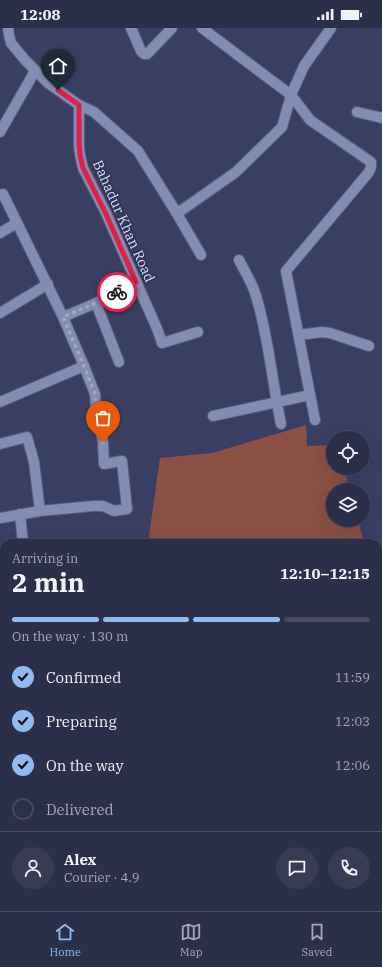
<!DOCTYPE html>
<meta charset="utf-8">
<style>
:root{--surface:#2b2f4a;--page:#373b54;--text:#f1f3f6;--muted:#a6a9b5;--line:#474a62;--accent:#90b9f0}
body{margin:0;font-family:"IBM Plex Serif",serif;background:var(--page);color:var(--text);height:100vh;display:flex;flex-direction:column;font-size:15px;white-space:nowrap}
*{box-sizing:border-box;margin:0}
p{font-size:13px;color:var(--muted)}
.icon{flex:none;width:22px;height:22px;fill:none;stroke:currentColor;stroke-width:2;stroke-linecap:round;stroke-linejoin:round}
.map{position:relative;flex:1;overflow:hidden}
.drawer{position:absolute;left:0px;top:511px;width:382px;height:372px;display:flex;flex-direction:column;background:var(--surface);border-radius:12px 12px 0 0;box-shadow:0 4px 16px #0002,0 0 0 1px var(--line)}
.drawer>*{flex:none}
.buttons{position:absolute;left:326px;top:403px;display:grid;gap:8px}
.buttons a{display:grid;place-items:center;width:44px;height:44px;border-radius:50%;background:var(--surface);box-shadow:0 4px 16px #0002,0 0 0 1px var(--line);font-size:20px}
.pin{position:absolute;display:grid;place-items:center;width:34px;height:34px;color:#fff;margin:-41px -17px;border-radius:50% 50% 50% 0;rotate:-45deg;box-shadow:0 0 4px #0007}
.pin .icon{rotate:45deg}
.courier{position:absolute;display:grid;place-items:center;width:40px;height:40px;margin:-20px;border:3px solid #e11d48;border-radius:50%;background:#fff;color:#222;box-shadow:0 1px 5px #0007}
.head em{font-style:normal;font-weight:800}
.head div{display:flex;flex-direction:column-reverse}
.head{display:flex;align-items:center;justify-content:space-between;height:68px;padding:0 12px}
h1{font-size:26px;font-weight:800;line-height:30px}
.bar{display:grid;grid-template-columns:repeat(4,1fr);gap:6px 4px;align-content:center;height:48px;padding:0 12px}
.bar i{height:5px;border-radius:3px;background:var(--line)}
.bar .on{background:var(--accent)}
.bar p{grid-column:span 4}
.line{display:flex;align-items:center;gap:10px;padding:0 12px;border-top:1px solid var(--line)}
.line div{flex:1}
.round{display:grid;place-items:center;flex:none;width:42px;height:42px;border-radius:21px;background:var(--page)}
ol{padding:0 12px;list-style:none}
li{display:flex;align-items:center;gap:12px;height:44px}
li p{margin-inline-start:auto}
li .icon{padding:4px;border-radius:50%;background:var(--accent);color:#111;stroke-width:4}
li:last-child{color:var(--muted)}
li i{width:22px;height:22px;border:2px solid var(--line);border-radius:50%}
.status{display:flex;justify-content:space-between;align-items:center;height:28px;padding:0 20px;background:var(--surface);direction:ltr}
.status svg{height:11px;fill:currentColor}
.dock{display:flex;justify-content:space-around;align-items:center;height:56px;border-top:1px solid var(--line);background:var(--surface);font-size:11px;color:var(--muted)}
.dock a{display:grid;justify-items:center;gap:2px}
.dock .on{color:var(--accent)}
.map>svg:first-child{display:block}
.green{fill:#8a5144}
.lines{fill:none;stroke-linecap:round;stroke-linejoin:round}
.stream{stroke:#362d0a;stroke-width:3.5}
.minor-casing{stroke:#585d7a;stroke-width:12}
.minor{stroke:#838cb3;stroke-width:10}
.done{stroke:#a2a8c2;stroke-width:4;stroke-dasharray:0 7.2}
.route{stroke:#e11d48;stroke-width:5}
.labels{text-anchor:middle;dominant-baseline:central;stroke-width:3.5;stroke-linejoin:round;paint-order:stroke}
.street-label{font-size:14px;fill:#dae0f5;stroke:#2f3556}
</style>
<div class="status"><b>12:08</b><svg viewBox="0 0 49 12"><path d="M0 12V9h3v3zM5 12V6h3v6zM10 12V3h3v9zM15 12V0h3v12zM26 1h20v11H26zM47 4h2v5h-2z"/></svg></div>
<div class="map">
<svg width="382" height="883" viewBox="0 0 382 883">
<rect width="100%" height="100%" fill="#393f62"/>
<!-- green -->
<g class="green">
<polygon points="306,397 307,418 333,417 333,440 344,440 350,462 333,462 333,492 358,492 364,515 148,515 160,430 212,425"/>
<polygon points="382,538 382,780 378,780 378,539"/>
<polygon points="0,643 4,643 4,807 0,790"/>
</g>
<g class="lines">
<!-- stream -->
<g class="stream">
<polyline points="378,763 382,763"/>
<polyline points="0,853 4,853"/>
<polyline points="58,879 64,883"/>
<polyline points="100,879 104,880 133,880 143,879"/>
<polyline points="72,883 74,879"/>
</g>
<!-- minor casing -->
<g class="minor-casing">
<g id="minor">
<polyline points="8,0 9,7 11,15 25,32 48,55 79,77 94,84 138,123 176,184 182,182 236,144 282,99 291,67 304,38 331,0"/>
<polyline points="131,0 141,23 144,26 147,26 172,0"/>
<polyline points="202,0 291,67 310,92 371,134 371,139 369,144 286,243 315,392"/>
<polyline points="79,77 79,117 80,127 83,140 106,185 158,303 162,315 198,304"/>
<polyline points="357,84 382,90"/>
<polyline points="0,104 35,43"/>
<polyline points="176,184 201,227"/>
<polyline points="0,205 17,195"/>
<path d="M 239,232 C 245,244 253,256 256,268 C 269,310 272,354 281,396"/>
<polyline points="96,275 119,334"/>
<polyline points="0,285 48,256"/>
<polyline points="63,289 96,275 136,254"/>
<polyline points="299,307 322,304 330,305 369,318"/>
<polyline points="0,374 84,338"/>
<polyline points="213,388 310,367"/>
<polyline points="0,416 27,409 34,434 40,483"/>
<polyline points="20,486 23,515"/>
<polyline points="0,490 40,483 93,478 103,478 114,483 127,481 122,433 104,436 103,414 99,390 96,381 95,366 84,338 63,289 3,166"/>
<polyline points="0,562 4,562"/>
</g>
</g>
<!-- minor -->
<use href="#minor" class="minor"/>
</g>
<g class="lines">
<!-- done -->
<polyline class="done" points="103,414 99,390 96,381 95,366 84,338 63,289 96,275 117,264"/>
<!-- route -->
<polyline class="route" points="58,62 79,77 79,116 80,127 83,140 106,186 136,254 117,264"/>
</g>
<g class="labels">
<!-- street labels -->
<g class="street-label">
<text transform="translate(124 193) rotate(66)">Bahadur Khan Road</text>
</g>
</g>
</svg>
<div class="buttons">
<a><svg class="icon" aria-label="locate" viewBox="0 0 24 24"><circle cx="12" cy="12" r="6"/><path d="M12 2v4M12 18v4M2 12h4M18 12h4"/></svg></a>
<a><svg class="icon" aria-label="layers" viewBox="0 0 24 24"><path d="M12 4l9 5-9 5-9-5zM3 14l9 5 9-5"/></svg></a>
</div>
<div class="pin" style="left:103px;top:414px;background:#ea580c"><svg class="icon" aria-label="bag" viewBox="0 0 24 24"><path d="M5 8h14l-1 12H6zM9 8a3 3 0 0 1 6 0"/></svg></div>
<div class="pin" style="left:58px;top:62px;background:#1f2937"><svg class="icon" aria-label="home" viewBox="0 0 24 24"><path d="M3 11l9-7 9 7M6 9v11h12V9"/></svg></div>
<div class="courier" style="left:117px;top:264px"><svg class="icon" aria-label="bike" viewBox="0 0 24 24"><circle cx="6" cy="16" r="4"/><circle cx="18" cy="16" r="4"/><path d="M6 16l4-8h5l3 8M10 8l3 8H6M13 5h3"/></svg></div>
<section class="drawer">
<div class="head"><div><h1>2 min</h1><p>Arriving in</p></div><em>12:10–12:15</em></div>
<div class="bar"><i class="on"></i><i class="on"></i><i class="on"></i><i></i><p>On the way · 130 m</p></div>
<ol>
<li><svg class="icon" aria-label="check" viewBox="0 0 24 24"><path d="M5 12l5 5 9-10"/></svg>Confirmed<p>11:59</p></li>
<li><svg class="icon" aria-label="check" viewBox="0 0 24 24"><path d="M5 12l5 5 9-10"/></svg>Preparing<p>12:03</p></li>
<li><svg class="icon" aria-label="check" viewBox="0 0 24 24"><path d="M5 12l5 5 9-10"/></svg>On the way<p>12:06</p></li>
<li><i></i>Delivered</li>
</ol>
<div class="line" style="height:72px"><a class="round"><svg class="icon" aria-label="person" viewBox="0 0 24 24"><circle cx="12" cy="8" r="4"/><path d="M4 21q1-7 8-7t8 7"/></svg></a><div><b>Alex</b><p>Courier · 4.9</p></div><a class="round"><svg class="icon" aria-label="chat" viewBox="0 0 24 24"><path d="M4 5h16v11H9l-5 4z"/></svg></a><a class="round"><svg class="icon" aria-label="phone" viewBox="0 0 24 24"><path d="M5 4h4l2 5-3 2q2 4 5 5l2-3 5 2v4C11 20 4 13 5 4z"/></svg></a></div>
</section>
</div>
<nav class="dock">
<a class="on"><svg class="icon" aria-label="home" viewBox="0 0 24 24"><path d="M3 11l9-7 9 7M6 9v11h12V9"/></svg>Home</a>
<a><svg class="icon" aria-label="map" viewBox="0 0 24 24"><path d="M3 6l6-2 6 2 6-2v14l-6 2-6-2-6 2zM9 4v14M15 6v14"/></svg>Map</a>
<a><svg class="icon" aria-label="saved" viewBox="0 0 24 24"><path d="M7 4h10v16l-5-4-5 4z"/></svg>Saved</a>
</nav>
